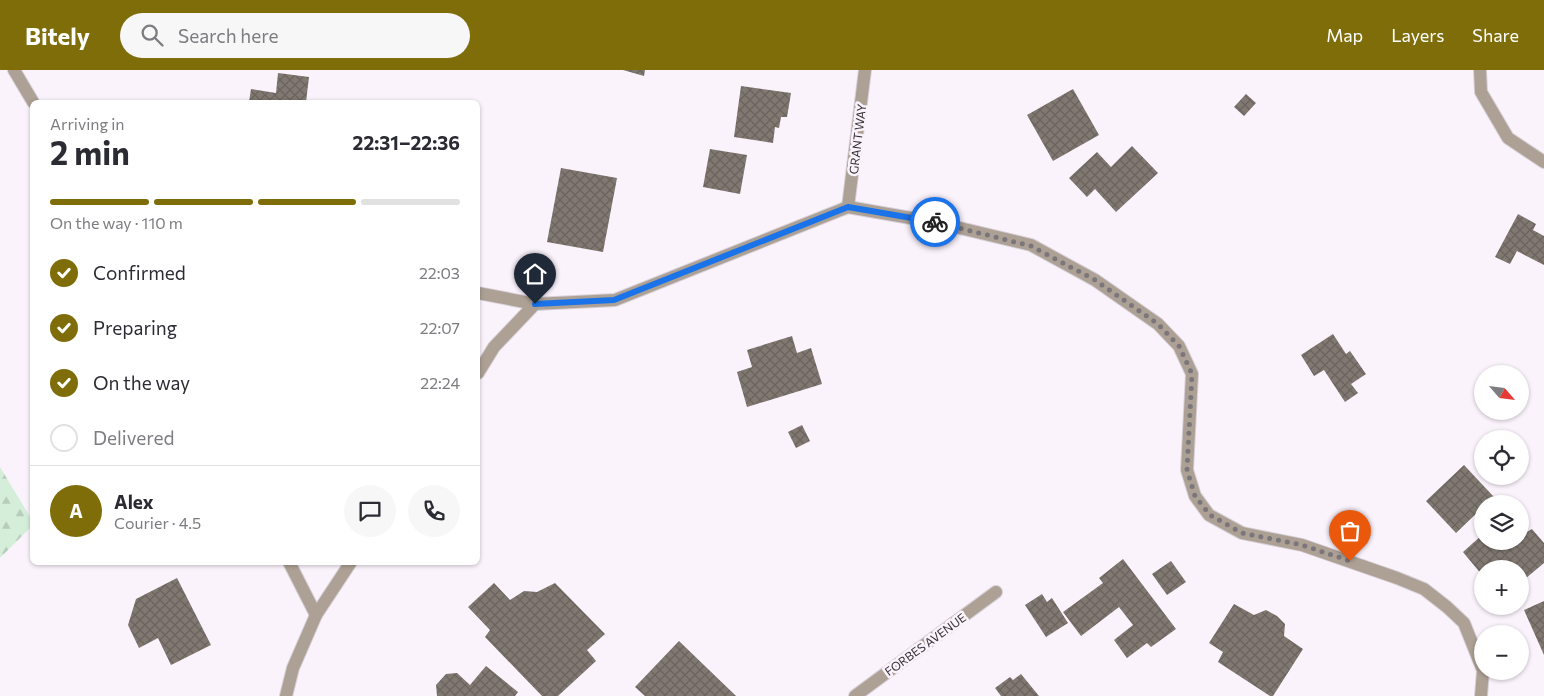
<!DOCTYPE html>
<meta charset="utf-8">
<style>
:root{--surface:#fff;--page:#f7f7f7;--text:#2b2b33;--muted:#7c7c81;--line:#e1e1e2;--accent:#7f6d09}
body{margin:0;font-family:Commissioner,sans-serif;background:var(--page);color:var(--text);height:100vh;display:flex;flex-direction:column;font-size:19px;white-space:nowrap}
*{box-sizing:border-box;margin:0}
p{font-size:16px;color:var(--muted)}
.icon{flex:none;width:28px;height:28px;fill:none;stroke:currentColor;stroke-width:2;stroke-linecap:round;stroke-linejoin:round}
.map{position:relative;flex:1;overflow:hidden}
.panel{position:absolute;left:30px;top:30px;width:450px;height:465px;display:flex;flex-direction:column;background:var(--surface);border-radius:8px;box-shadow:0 1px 4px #0004}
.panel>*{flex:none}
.needle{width:32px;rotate:118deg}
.fabs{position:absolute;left:1474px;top:295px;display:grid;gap:10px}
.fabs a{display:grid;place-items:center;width:55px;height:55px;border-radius:50%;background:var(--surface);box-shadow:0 1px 4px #0004;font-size:25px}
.pin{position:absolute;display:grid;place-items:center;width:42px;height:42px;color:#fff;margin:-51px -21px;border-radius:50% 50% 50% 0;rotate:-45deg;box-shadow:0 0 5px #0007}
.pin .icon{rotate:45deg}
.courier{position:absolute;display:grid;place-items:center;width:50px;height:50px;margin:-25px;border:4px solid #1a73e8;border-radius:50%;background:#fff;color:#222;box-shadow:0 1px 6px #0007}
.overview em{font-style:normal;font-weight:700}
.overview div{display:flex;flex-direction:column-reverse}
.overview{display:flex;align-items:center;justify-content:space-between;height:85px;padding:0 20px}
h1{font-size:32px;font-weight:700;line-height:38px}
.bar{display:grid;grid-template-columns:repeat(4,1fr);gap:8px 5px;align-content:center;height:60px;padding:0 20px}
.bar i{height:6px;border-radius:4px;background:var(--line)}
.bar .current{background:var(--accent)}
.bar p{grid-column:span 4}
.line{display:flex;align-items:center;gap:12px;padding:0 20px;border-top:1px solid var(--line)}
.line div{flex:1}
.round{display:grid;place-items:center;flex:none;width:52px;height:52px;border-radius:26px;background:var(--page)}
ol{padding:0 20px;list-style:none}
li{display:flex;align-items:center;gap:15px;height:55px}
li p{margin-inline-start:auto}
li .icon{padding:5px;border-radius:50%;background:var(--accent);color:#fff;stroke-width:4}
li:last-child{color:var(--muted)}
li i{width:28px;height:28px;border:2px solid var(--line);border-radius:50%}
header{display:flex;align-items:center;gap:30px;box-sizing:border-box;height:70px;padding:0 25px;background:var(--accent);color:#fff}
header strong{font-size:24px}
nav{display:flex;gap:28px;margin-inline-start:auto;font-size:18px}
.search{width:350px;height:45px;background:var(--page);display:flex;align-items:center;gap:12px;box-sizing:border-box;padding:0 18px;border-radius:28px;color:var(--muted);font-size:19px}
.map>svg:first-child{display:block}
.forest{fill:url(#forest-firs)}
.building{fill:url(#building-cross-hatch)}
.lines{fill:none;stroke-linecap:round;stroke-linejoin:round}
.street-casing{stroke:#d7d0d8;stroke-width:14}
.street{stroke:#ada094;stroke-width:12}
.done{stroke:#7a767b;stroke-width:5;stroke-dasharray:0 9}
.route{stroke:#1a73e8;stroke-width:6}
.labels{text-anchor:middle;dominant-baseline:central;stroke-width:5;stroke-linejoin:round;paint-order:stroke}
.street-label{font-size:12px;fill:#353235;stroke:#fbf3fc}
</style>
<header>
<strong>Bitely</strong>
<div class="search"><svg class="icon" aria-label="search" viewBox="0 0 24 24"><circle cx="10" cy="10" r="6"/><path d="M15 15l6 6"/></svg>Search here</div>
<nav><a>Map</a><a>Layers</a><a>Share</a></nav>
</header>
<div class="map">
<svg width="1544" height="626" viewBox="0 0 1544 626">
<defs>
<pattern id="forest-firs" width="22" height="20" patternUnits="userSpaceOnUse" patternTransform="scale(1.25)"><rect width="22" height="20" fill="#d5eeda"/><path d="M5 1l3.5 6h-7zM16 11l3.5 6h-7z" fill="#b7cdbc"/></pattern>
<pattern id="building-cross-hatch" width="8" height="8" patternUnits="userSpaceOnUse" patternTransform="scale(1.25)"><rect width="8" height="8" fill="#807871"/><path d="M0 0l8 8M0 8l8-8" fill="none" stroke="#6a635e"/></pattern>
</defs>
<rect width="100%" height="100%" fill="#fbf3fc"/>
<!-- forest -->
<polygon class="forest" points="0,397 32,450 32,456 0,488"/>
<!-- building -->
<g class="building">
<polygon points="623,0 645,0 644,6"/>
<polygon points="278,3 309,7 306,32 249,32 251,19 276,23"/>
<polygon points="741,16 791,23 787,47 781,47 779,58 775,57 773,73 734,67"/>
<polygon points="1073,19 1099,65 1053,91 1027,45"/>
<polygon points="1246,24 1256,33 1244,46 1234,37"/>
<polygon points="1132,76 1158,103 1116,142 1095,119 1087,127 1069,108 1097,82 1111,97"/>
<polygon points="710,79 747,85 740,124 703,117"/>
<polygon points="561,98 617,108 603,182 547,172"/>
<polygon points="1518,144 1536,154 1533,160 1544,166 1544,195 1517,181 1510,194 1495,187"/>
<polygon points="1333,264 1346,284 1350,281 1366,304 1351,314 1358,323 1345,332 1324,300 1314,306 1301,285"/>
<polygon points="792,266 797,283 811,278 822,314 747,337 737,302 752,297 747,280"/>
<polygon points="802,355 810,371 796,378 788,362"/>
<polygon points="1464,395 1494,427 1487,434 1482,434 1482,438 1456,463 1426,431"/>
<polygon points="1520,454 1527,462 1532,459 1544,473 1544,493 1520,513 1520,499 1497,499 1494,495 1489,499 1482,499 1482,505 1463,482 1482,465 1482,471 1520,471"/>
<polygon points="1123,489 1176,559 1151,577 1147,573 1127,588 1114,570 1133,555 1119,537 1081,566 1063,542 1103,513 1099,508"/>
<polygon points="1171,491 1186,512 1167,525 1152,504"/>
<polygon points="177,508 211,575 171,595 158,568 139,578 128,555 136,529"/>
<polygon points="494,513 510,530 524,521 537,522 555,513 605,564 587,580 596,591 558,626 542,626 485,567 490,560 468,537"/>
<polygon points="1042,524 1047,532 1052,528 1068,553 1046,567 1025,535"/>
<polygon points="1544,531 1544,585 1524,540"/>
<polygon points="1234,534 1254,545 1266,540 1277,546 1285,554 1284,566 1303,579 1273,626 1270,626 1218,592 1223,582 1209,573"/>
<polygon points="679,571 736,626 645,626 635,617"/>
<polygon points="486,596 518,622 515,626 437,626 436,615 446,604 457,603 470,615"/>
<polygon points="1021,604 1039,626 1001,626 995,618 1010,607 1013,610"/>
</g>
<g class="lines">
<!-- street casing -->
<g class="street-casing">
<g id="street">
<polyline points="14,0 33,32"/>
<polyline points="1480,0 1481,22 1508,68 1544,92"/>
<polyline points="848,137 939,153 1031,175 1095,210 1158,254 1179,276 1192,304 1187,400 1195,426 1209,445 1242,463 1302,475 1397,508 1424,519 1447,537 1464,553 1482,598"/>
<polyline points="848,137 865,0"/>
<polyline points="478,223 535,234"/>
<polyline points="478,303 494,277 535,234 615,230 848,137"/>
<polyline points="289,492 316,545"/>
<polyline points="286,626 293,598 316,545 351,492"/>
<polyline points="855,626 996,522"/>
<polyline points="1481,626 1483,601"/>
</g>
</g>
<!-- street -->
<use href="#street" class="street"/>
</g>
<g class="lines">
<!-- done -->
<polyline class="done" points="935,152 1031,176 1095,210 1158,254 1179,276 1192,304 1187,400 1195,426 1210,445 1242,463 1302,475 1350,491"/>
<!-- route -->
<polyline class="route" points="535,234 614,230 848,137 935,152"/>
</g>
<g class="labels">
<!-- street labels -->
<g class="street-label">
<text transform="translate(857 69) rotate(-83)">GRANT WAY</text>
<text transform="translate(925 574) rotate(-36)">FORBES AVENUE</text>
</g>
</g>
</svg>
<div class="fabs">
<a><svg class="needle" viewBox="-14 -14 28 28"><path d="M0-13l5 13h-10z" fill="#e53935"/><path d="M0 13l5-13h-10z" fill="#7c7c81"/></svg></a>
<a><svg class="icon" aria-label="locate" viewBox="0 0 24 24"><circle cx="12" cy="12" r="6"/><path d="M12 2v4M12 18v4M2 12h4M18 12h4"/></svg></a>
<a><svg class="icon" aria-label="layers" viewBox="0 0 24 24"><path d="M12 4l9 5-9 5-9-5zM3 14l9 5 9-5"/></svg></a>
<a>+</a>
<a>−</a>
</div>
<div class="pin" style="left:1350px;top:491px;background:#ea580c"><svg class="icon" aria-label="bag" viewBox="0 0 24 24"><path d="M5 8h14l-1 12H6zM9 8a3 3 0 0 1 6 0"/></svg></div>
<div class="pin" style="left:535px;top:234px;background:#1f2937"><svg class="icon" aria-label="home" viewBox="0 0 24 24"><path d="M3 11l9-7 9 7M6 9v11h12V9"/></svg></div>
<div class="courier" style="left:935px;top:152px"><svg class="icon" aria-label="bike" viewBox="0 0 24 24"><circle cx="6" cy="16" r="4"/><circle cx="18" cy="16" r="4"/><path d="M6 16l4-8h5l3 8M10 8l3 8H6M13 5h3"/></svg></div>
<section class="panel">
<div class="overview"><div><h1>2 min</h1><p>Arriving in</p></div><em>22:31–22:36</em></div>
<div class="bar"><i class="current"></i><i class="current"></i><i class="current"></i><i></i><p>On the way · 110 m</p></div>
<ol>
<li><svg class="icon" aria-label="check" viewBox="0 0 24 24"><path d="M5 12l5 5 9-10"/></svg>Confirmed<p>22:03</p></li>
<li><svg class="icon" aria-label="check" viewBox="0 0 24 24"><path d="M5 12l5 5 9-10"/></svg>Preparing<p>22:07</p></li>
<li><svg class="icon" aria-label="check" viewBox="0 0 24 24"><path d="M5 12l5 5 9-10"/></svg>On the way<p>22:24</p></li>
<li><i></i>Delivered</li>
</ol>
<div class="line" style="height:90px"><b class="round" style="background:var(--accent);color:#fff">A</b><div><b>Alex</b><p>Courier · 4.5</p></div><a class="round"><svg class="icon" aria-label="chat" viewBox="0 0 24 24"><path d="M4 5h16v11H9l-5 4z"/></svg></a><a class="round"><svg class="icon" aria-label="phone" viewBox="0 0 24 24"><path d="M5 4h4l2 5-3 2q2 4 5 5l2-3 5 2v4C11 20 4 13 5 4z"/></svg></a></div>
</section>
</div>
